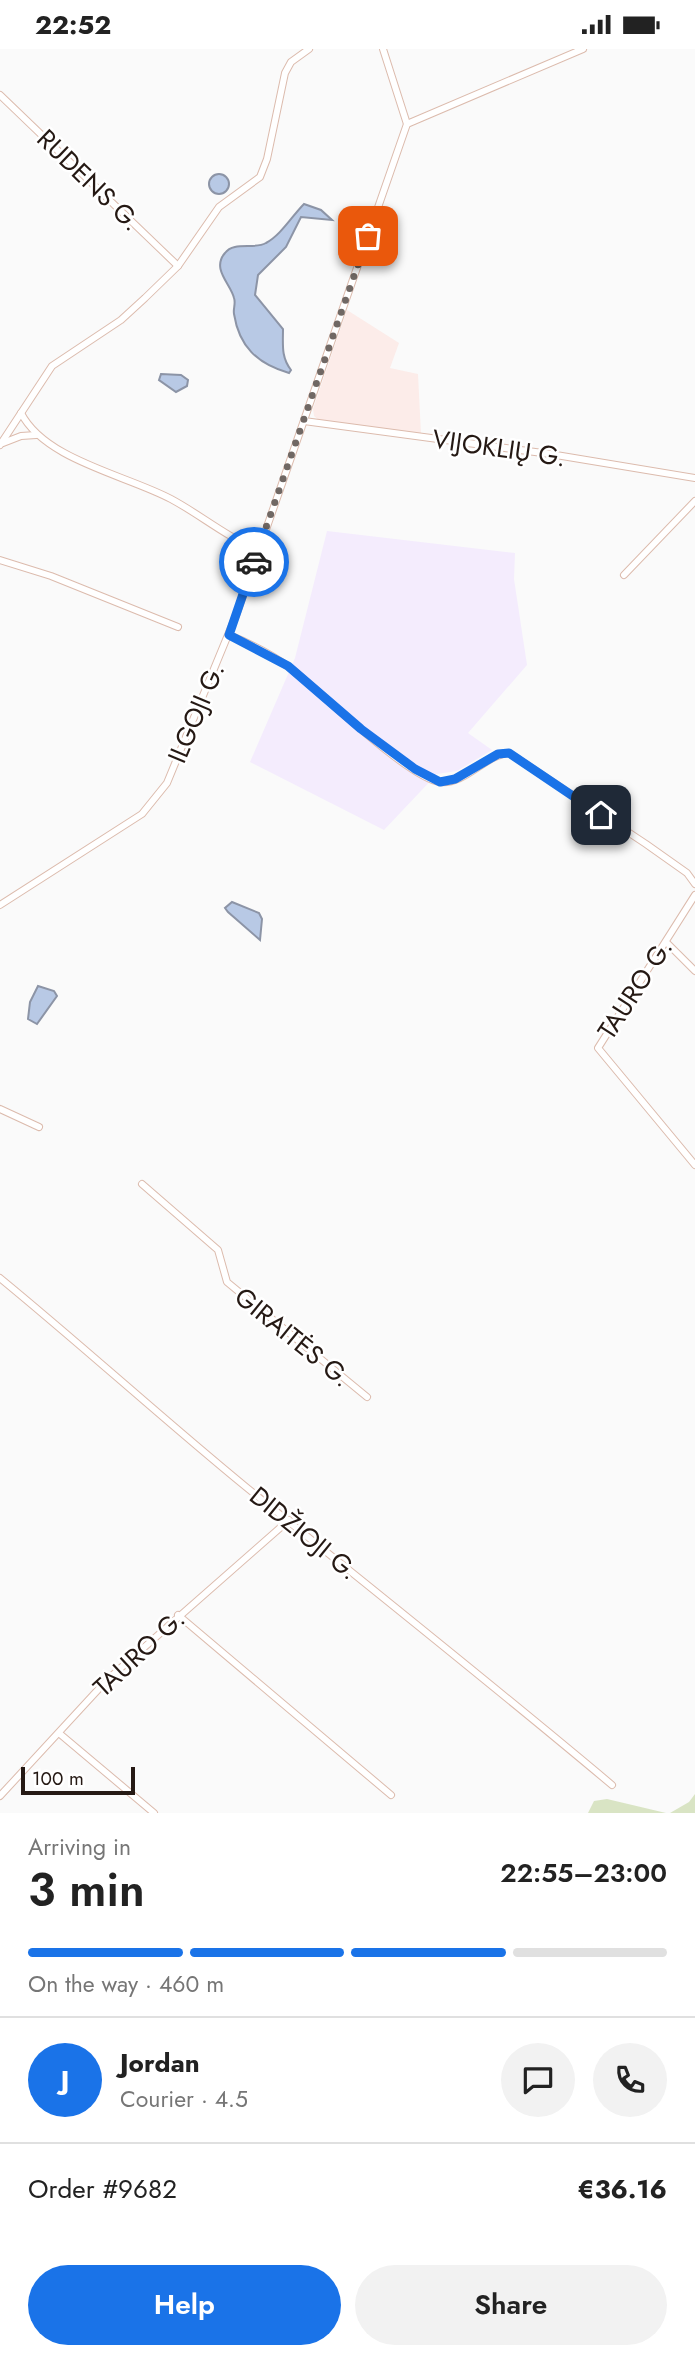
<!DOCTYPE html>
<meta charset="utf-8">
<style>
:root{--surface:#fff;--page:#f2f2f2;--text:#222;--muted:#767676;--line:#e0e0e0;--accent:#1a73e8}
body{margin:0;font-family:Jost,sans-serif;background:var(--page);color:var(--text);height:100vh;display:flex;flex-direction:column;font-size:26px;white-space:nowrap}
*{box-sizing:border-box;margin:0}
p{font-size:23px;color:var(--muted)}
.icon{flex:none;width:38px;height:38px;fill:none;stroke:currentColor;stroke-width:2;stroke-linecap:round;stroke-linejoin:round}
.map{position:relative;height:1764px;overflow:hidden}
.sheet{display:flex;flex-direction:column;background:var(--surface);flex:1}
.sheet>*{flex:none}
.scale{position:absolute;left:21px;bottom:18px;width:114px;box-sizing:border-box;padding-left:7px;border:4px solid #251914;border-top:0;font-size:19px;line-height:24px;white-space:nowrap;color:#251914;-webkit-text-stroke:5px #fff;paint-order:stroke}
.pin{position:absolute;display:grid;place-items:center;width:60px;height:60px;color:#fff;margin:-30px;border-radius:14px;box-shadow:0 4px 10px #0006}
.courier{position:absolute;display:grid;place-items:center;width:70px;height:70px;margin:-35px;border:5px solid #1a73e8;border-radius:50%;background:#fff;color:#222;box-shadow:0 2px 9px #0007}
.headline em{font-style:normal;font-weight:600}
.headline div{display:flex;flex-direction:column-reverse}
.headline{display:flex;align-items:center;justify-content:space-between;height:119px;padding:0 28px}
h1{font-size:46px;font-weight:600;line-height:52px}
.bar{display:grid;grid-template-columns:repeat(4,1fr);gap:10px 7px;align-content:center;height:84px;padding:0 28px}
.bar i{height:9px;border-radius:5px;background:var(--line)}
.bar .on{background:var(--accent)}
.bar p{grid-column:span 4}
.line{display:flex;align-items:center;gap:18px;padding:0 28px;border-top:2px solid var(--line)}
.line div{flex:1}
.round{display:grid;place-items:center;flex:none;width:74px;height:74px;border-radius:37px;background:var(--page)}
.cta{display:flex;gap:14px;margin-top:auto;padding:14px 28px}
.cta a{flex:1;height:80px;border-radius:42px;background:var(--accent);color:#fff;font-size:28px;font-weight:600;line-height:80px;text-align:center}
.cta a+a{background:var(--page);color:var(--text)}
.status{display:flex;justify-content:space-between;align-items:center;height:49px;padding:0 35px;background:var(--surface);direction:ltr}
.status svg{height:19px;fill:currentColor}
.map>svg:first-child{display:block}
.commercial{fill:#fcece9}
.industrial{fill:#f4ecfd}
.green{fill:#d9e4c4}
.water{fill:#b8c9e5;stroke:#8c94a6;stroke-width:2}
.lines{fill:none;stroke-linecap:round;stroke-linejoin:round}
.minor-casing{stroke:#dcbbad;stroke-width:8}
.minor{stroke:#fff;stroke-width:6}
.done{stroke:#706864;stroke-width:7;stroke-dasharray:0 12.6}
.route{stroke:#1a73e8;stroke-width:9}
.labels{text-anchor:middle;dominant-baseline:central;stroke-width:5;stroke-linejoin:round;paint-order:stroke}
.street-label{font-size:26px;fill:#251914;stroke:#fff}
</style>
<div class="status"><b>22:52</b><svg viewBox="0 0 49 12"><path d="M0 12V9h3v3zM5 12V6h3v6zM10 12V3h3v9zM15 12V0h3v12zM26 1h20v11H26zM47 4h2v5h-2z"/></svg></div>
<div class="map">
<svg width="695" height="1764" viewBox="0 0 695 1764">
<rect width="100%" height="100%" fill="#fafafa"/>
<!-- commercial -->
<polygon class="commercial" points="347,261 399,294 390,319 418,325 421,385 320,372 314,367 313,360"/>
<!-- industrial -->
<polygon class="industrial" points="327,482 515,504 514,530 527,616 468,684 492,701 457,722 437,725 384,781 250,713 295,609"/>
<!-- green -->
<g class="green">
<polygon points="695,1745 695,1764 670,1764 689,1753"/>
<polygon points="607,1750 666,1764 588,1764 594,1752"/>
</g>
<!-- water -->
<g class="water">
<circle cx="219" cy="135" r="10"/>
<path d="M 304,155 L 321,161 L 332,171 L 301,168 L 286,198 L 258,226 L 255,246 L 283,280 C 283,296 281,308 291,321 L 289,324 C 257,315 239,297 234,265 C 233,260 236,254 234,249 C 231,235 211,220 225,204 C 234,192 254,201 266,194 C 281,186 292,167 304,155 Z"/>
<polygon points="161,325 181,326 188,331 187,337 176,343 159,331"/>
<polygon points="232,853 259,864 262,870 260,891 228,863 225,859"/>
<polygon points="38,937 54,942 57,947 37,975 28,970 30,953"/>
</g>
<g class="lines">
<!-- minor casing -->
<g class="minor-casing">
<g id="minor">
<polyline points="0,46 178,217"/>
<polyline points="407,75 583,0"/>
<path d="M 21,364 C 45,411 126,426 171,450 C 201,466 226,488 259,501"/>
<polyline points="304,372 550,405 695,429"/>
<polyline points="3,394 21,387 36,386"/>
<polyline points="0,396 52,317 121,271 145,249 178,217 219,158 260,128 267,110 285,24 291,13 309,0"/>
<polyline points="0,511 51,527 178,578"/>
<polyline points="624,526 695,452"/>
<path d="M 229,586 C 249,594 273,606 290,619 C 319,641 409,730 440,733 C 465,736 485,706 509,704 L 646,795 L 687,824 L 695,835"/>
<polyline points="695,846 598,999 695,1116"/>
<polyline points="0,856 142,765 167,734 237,564 407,75 383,0"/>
<polyline points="666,893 695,922"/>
<polyline points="0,1060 39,1078"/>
<polyline points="142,1135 218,1201 227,1233 367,1348"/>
<path d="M 0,1229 C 83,1297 163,1370 246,1438 C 368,1537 492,1635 612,1736"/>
<polyline points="178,1566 391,1746"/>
<polyline points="60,1685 154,1764"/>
<polyline points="0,1747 107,1631 289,1471"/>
</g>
</g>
<!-- minor -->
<use href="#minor" class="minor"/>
</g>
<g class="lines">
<!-- done -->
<polyline class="done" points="254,513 368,187"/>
<!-- route -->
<polyline class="route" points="254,513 229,586 288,617 361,680 415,720 440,733 455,730 498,705 509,704 601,766"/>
</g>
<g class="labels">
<!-- street labels -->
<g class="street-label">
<text transform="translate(89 131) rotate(44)">RUDENS G.</text>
<text transform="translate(499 399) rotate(8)">VIJOKLIŲ G.</text>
<text transform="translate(196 664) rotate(-67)">ILGOJI G.</text>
<text transform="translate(635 940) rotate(-57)">TAURO G.</text>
<text transform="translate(293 1288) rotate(39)">GIRAITĖS G.</text>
<text transform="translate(304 1484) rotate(39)">DIDŽIOJI G.</text>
<text transform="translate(139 1604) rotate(-43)">TAURO G.</text>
</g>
</g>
</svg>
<div class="scale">100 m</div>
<div class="pin" style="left:368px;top:187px;background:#ea580c"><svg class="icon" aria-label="bag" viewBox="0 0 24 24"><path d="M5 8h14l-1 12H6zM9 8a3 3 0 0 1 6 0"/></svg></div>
<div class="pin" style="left:601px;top:766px;background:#1f2937"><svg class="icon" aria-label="home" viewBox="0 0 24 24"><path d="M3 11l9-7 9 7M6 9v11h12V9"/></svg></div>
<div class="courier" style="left:254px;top:513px"><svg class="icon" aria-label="car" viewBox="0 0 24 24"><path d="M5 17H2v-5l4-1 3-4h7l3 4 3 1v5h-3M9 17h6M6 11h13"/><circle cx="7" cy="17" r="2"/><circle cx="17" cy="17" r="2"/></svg></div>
</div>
<section class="sheet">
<div class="headline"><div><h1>3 min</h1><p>Arriving in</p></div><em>22:55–23:00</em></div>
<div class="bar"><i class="on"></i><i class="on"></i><i class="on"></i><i></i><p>On the way · 460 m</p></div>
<div class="line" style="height:126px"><b class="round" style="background:var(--accent);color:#fff">J</b><div><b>Jordan</b><p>Courier · 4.5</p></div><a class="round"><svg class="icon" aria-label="chat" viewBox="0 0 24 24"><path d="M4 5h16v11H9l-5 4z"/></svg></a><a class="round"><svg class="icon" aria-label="phone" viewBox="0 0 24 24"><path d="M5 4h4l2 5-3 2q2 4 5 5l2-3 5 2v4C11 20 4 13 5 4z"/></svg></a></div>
<div class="line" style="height:91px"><div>Order #9682</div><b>€36.16</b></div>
<div class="cta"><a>Help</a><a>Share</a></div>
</section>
